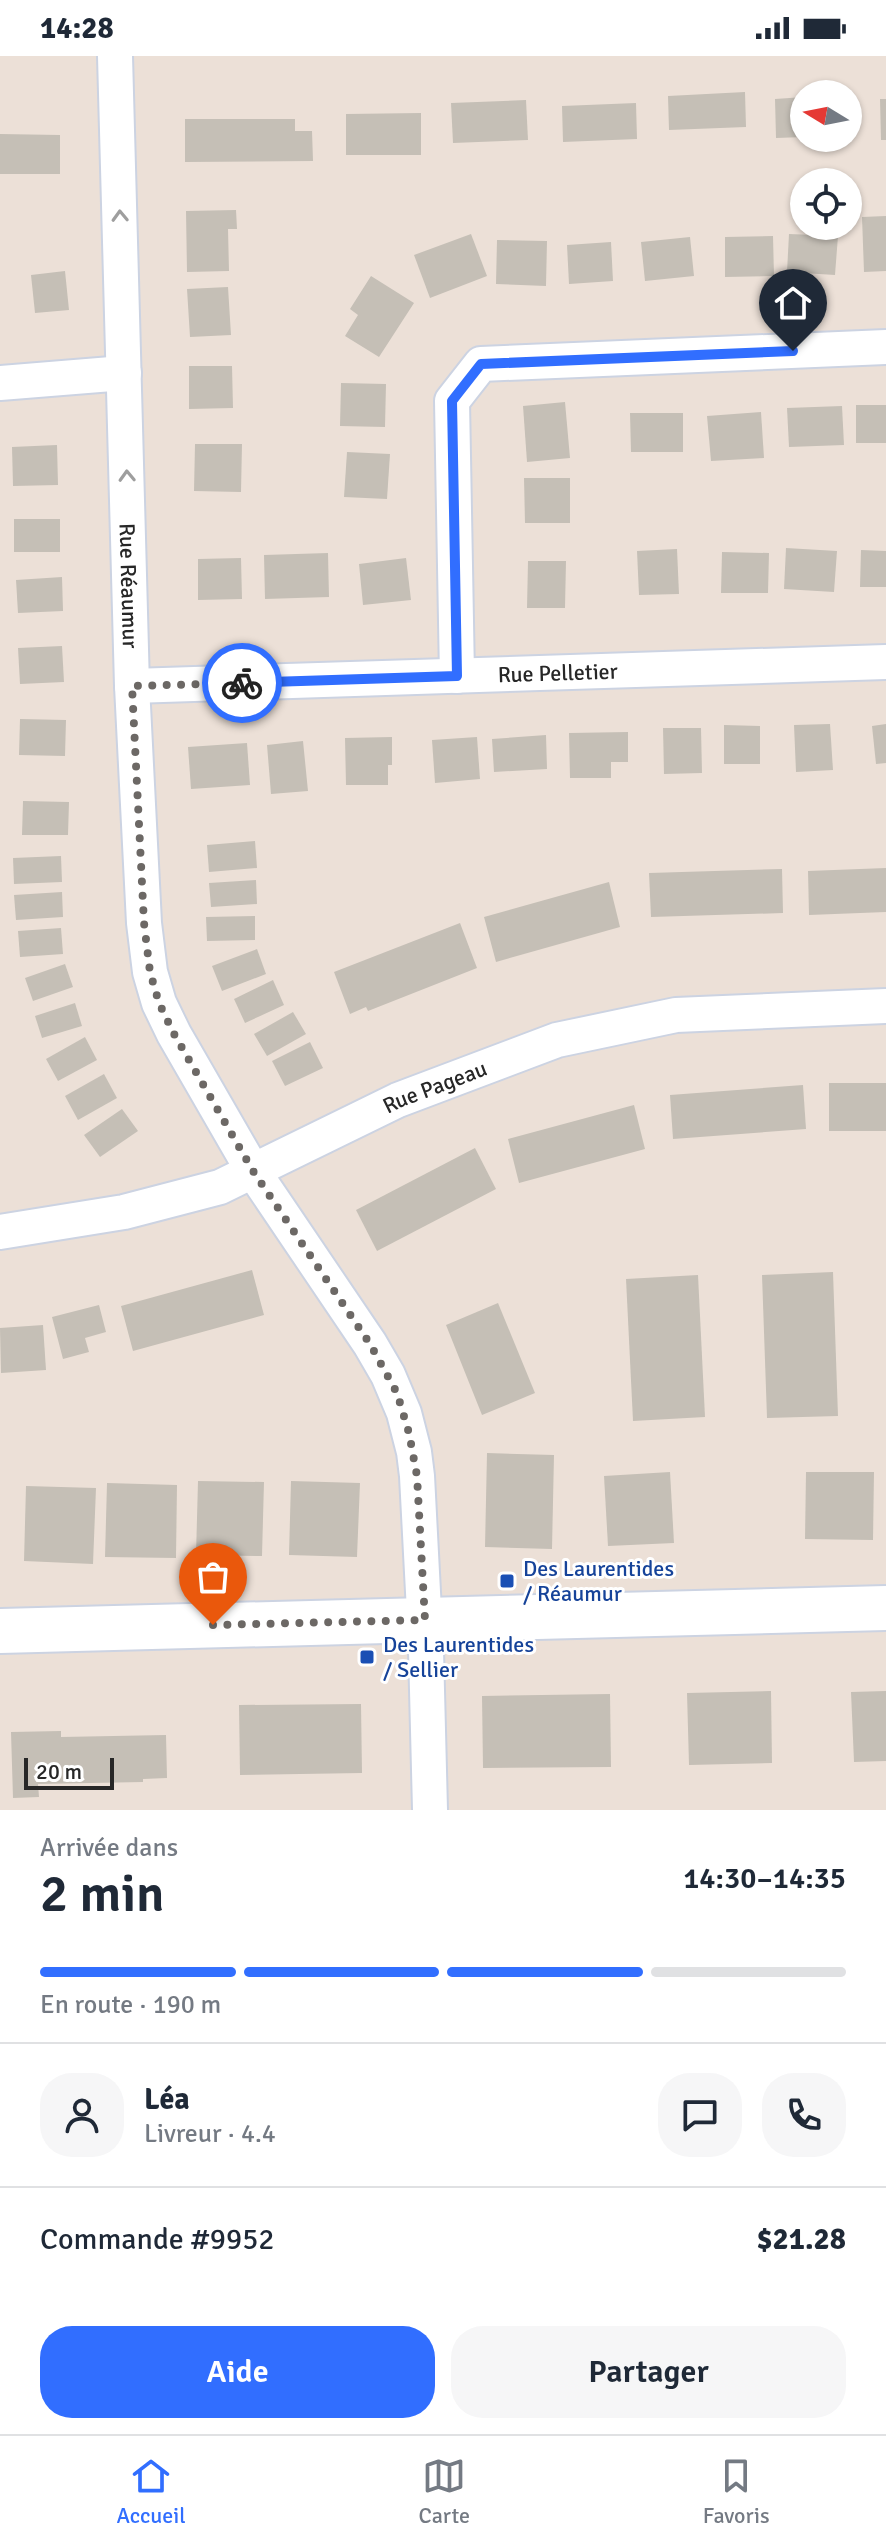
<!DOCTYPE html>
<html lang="fr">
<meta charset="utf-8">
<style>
:root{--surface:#fff;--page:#f6f6f7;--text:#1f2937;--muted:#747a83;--line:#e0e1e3;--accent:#316eff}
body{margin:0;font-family:Signika,sans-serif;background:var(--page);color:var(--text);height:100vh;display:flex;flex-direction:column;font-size:30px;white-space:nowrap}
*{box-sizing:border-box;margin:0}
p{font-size:26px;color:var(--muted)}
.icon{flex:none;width:44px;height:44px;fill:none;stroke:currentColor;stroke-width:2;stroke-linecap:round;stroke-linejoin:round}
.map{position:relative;height:1754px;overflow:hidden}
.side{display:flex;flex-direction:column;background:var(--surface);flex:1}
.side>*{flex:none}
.needle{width:52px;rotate:280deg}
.controls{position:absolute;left:790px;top:24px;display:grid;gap:16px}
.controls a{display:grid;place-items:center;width:72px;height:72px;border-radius:50%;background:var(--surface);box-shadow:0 2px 6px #0004;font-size:40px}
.scale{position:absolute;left:24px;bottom:20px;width:90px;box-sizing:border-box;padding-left:8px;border:4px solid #272727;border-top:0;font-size:22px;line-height:28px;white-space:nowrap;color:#272727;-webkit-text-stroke:6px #fff;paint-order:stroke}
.pin{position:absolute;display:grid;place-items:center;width:68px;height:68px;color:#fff;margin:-82px -34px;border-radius:50% 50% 50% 0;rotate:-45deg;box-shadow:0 0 8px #0007}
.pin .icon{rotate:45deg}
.courier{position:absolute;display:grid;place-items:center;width:80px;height:80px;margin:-40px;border:6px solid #316eff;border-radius:50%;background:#fff;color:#222;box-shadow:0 2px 10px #0007}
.head em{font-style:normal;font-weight:600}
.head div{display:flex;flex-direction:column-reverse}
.head{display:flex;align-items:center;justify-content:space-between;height:136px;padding:0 40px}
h1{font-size:52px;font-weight:600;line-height:60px}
.bar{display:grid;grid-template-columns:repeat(4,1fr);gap:12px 8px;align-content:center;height:96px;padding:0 40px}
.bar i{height:10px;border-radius:6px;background:var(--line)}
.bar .on{background:var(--accent)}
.bar p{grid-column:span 4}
.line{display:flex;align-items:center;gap:20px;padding:0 40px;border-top:2px solid var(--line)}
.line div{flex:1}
.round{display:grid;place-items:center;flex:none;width:84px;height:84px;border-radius:32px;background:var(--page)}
.cta{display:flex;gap:16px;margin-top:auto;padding:16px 40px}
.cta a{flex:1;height:92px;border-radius:32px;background:var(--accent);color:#fff;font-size:32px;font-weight:600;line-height:92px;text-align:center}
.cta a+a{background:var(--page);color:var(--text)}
.status{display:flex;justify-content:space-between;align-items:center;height:56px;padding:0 40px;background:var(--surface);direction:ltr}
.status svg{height:22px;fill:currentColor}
.menu{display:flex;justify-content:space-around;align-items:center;height:112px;border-top:2px solid var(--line);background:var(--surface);font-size:22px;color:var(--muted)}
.menu a{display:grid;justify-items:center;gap:4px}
.menu .on{color:var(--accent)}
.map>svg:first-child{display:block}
.building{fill:#c5bfb6}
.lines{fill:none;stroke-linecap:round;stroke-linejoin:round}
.street-casing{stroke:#ccd3e2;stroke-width:38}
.secondary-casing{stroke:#ccd3e2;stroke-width:48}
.street{stroke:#fff;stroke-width:34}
.secondary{stroke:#fff;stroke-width:44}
.oneway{stroke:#9e9e9e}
.done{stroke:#6c6865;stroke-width:8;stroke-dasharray:0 14.4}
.route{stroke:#316eff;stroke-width:10}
.transit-dot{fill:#1a4fb4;stroke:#fff;stroke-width:3}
.labels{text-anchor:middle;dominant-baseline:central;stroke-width:6;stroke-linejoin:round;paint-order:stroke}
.street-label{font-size:22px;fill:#272727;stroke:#fff}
.transit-label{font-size:22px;fill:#164399;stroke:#fff;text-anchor:start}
</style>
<div class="status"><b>14:28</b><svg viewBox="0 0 49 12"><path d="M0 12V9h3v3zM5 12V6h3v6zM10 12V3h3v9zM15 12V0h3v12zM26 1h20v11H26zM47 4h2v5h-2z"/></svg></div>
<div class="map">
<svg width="886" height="1754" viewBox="0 0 886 1754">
<rect width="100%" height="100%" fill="#ece0d7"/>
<!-- building -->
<g class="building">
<polygon points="745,36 746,71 669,74 668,40"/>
<polygon points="848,40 852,40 853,80 848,80"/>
<polygon points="804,41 804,81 776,82 775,43"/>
<polygon points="880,43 886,43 886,84 881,84"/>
<polygon points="526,44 528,84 453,87 451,47"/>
<polygon points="636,47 637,83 563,86 562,50"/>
<polygon points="421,57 421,99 346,99 346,58"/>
<polygon points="185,63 295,63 295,75 312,75 313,105 185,106"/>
<polygon points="0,78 60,79 60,118 0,118"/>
<polygon points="236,154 237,173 228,173 229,215 187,216 186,155"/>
<polygon points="886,160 886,215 864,216 862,161"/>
<polygon points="471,178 487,220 430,242 414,199"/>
<polygon points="789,178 838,180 835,219 787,216"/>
<polygon points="773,180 774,220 725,221 725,181"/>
<polygon points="690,181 694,220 645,225 641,186"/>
<polygon points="497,184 547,185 546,230 496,228"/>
<polygon points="611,186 613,225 569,228 567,189"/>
<polygon points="65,215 69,254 35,257 31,219"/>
<polygon points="371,220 414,247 379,301 345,280 358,259 350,253"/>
<polygon points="228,231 231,279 190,281 187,233"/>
<polygon points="189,310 232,310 233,352 189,353"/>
<polygon points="341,327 386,328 385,371 340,370"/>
<polygon points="565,346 570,402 527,406 523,350"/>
<rect x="856" y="349" width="30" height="38"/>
<polygon points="842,350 844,389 789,391 787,352"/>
<polygon points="761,356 764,402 711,405 707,360"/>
<polygon points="630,357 683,357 683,396 631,396"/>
<polygon points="195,388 242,388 241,436 194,435"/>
<polygon points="57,389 58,429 13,430 12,391"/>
<polygon points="347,396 390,398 387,443 344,441"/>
<polygon points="524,422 570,422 570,467 525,467"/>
<rect x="14" y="463" width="46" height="33"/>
<polygon points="786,492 837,495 834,536 784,533"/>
<polygon points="677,493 679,538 639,539 637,495"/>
<polygon points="861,494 886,495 886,531 860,531"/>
<polygon points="722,496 769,497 768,537 721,537"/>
<polygon points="328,497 329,541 265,543 264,499"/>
<polygon points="241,502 242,543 198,544 198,503"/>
<polygon points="406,502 411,544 363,549 359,508"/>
<polygon points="528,505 566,505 565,552 527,552"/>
<polygon points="62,521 63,555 18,557 16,524"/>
<polygon points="62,590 64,626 20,628 18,592"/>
<polygon points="20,663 66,664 65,700 19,699"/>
<polygon points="830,668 833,714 796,716 794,669"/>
<polygon points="886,668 886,707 876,708 872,670"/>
<polygon points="724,669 760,670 760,708 724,708"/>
<polygon points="663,672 701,672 702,717 664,718"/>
<polygon points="628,676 628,706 611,706 611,722 570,722 569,677"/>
<polygon points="546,679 547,713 494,716 492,683"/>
<polygon points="392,681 392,709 388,709 388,729 346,729 345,682"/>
<polygon points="477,681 480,723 435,727 432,684"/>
<polygon points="303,685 308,735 271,738 267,689"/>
<polygon points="247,687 250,729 191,733 188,691"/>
<polygon points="23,745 69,746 68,779 22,779"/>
<polygon points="255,785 257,812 209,816 207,789"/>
<polygon points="61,800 62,826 14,828 13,802"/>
<polygon points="886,812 886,856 809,859 808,815"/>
<polygon points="782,813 783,857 651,861 649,817"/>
<polygon points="256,824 257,848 211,851 209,827"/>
<polygon points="609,826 620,871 496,906 484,861"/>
<polygon points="62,836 63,861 16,864 14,839"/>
<polygon points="255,860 255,884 207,885 206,861"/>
<polygon points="460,867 477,912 368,955 366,951 350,958 334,916"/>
<polygon points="61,872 63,898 20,901 18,875"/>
<polygon points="257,893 266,918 222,935 212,910"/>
<polygon points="65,908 73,931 33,945 25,922"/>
<polygon points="273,924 284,949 245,967 234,943"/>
<polygon points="75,947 82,970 42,982 35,960"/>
<polygon points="293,956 306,978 267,1000 254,978"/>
<polygon points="85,981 97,1004 58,1025 46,1003"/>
<polygon points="310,986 323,1012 285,1030 272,1005"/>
<polygon points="104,1018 117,1042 78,1064 65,1040"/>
<rect x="829" y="1027" width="57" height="48"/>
<polygon points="803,1029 806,1073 673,1083 670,1039"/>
<polygon points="634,1049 645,1093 519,1127 508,1083"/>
<polygon points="122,1053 138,1075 100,1101 84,1079"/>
<polygon points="475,1092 496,1133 377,1195 356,1154"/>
<polygon points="252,1214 264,1259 133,1295 121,1250"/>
<polygon points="833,1216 838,1360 767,1362 762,1219"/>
<polygon points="698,1219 705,1361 633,1365 626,1223"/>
<polygon points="498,1247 535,1337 482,1359 446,1269"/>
<polygon points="99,1249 106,1276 85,1282 89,1296 63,1303 52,1261"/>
<polygon points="43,1269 46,1314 1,1317 0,1272"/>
<polygon points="487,1397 554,1399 552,1493 485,1491"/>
<polygon points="670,1416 674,1487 608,1490 604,1420"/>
<polygon points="806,1416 874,1416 873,1484 805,1483"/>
<polygon points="198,1425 264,1426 262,1500 196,1499"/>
<polygon points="291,1425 360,1427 357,1501 289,1499"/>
<polygon points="107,1427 177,1429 176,1502 105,1501"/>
<polygon points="26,1430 96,1432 93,1508 24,1505"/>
<polygon points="771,1635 772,1707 689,1709 687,1637"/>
<polygon points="886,1635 886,1705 854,1706 851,1636"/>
<polygon points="610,1638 611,1711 483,1712 482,1640"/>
<polygon points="361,1648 362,1717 240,1719 239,1649"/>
<polygon points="61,1675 61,1681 166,1679 167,1722 143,1723 143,1726 38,1728 39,1741 13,1742 11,1676"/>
</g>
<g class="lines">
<!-- street casing -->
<g class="street-casing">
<g id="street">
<path id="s1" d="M 115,0 L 132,630 L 144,867 L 150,916 L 159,947 L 174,978 L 253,1115 L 370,1288 L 388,1319 L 404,1357 L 414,1396 L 417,1420 L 426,1594 L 430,1754"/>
<polyline points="0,327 124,317"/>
<polyline points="457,620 452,345 481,308 886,291"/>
<path id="s2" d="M 132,630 L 886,606"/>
<path id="s3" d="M 0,1176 L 124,1156 L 220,1131 L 398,1044 L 557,984 L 676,959 L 886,950"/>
</g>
</g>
<!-- secondary casing -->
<g class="secondary-casing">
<polyline id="secondary" points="0,1575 886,1552"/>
</g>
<!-- street -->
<use href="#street" class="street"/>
<!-- secondary -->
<use href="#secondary" class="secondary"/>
</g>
<!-- one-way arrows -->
<defs><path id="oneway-chevron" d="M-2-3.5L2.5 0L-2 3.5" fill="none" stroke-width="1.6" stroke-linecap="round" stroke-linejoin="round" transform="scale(2)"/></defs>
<g class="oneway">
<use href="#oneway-chevron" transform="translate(120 160) rotate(-92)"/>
<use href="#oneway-chevron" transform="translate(127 420) rotate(-92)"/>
</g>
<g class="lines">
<!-- done -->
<polyline class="done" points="213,1569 425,1564 417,1420 409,1377 397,1337 370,1288 253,1115 174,978 159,947 150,916 144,867 132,630 242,627"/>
<!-- route -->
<polyline class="route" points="242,627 457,620 452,345 481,308 793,295"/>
</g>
<!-- markers -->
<g class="transit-dot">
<rect x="499" y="1517" width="16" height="16" rx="4"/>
<rect x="359" y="1593" width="16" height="16" rx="4"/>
</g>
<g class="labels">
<!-- street labels -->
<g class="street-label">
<text stroke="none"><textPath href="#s1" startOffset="530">Rue Réaumur</textPath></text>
<text stroke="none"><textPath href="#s2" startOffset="426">Rue Pelletier</textPath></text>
<text stroke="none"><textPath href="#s3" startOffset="462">Rue Pageau</textPath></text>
</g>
<!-- transit labels -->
<g class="transit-label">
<text x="523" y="1512">Des Laurentides<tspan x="523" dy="25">/ Réaumur</tspan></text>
<text x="383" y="1588">Des Laurentides<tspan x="383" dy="25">/ Sellier</tspan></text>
</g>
</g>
</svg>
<div class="controls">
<a><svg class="needle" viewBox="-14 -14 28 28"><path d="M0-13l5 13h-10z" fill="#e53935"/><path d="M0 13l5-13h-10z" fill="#747a83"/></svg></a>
<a><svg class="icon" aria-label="locate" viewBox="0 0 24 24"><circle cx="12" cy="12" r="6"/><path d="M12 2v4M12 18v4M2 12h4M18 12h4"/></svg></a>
</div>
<div class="scale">20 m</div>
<div class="pin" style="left:213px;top:1569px;background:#ea580c"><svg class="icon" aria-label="bag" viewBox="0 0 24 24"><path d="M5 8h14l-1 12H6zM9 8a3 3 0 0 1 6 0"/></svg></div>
<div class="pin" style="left:793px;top:295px;background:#1f2937"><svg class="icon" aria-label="home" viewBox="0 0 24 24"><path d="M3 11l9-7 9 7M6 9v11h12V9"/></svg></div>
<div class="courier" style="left:242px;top:627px"><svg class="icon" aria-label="bike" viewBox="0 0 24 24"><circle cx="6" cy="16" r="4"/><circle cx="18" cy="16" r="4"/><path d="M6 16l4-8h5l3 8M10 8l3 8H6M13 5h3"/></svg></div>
</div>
<section class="side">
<div class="head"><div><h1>2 min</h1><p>Arrivée dans</p></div><em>14:30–14:35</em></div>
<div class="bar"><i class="on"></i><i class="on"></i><i class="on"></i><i></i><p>En route · 190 m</p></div>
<div class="line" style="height:144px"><a class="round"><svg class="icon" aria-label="person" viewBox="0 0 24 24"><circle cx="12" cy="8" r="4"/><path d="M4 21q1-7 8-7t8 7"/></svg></a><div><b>Léa</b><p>Livreur · 4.4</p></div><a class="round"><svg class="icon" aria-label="chat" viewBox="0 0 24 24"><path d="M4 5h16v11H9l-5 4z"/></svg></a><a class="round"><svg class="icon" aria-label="phone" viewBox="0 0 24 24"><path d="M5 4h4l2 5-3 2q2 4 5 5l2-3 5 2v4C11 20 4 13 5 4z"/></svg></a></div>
<div class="line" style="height:104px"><div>Commande #9952</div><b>$21.28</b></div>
<div class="cta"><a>Aide</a><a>Partager</a></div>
</section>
<nav class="menu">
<a class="on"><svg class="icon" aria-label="home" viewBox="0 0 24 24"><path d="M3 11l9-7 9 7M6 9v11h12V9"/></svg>Accueil</a>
<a><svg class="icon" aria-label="map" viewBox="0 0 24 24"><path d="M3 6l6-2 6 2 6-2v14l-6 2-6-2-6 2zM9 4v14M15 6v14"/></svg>Carte</a>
<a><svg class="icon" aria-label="saved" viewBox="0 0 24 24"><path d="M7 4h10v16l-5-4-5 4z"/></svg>Favoris</a>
</nav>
